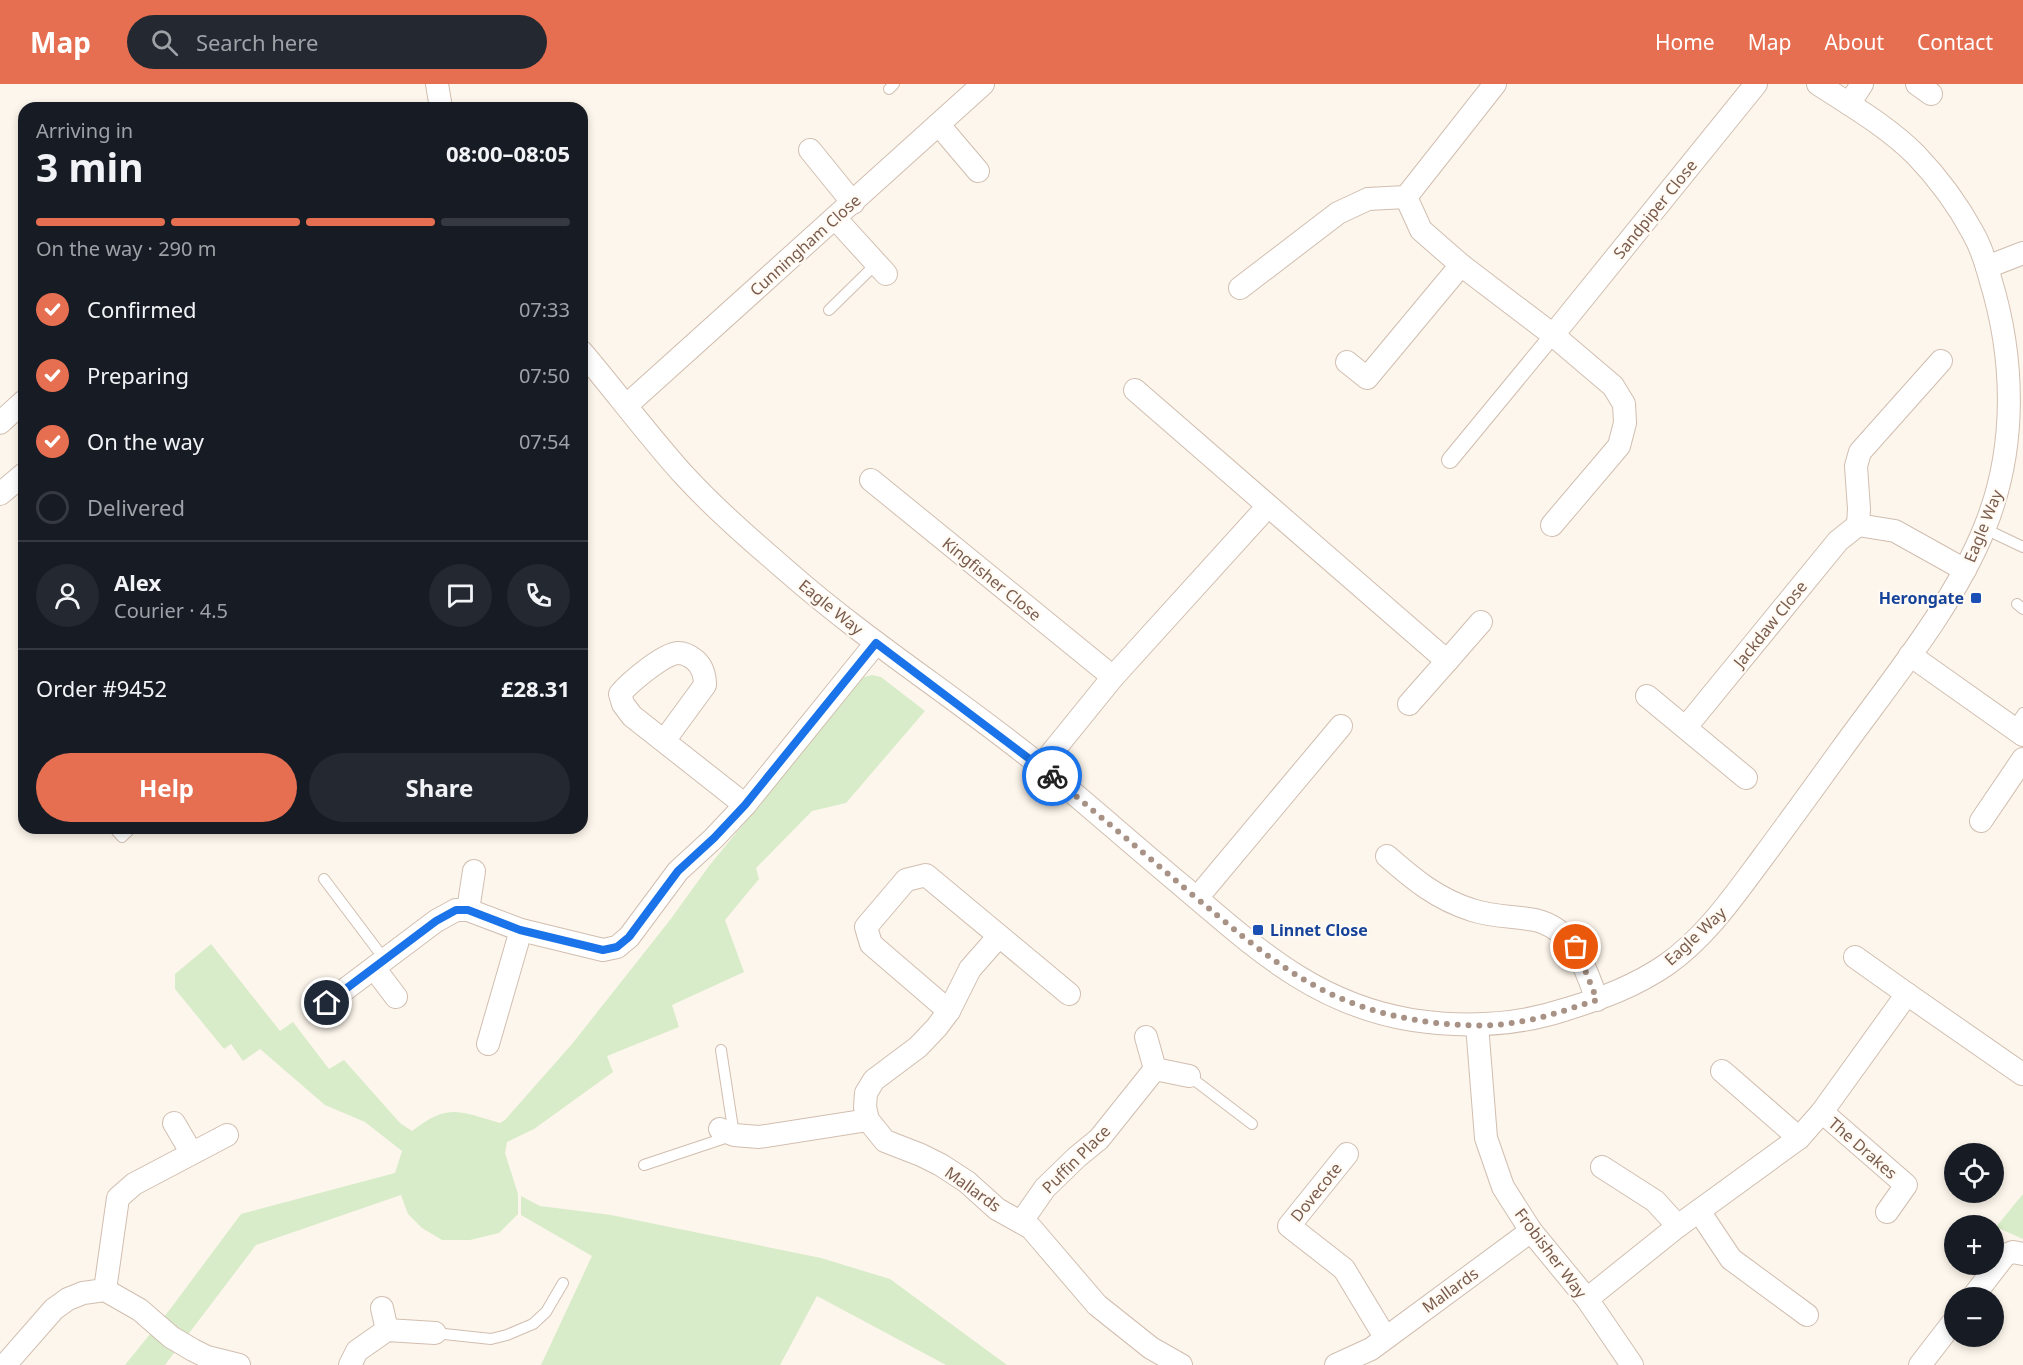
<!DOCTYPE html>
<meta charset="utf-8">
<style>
:root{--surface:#171b24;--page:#242831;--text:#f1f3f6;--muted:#9ea1a6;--line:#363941;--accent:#e76f51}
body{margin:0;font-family:"Noto Sans",sans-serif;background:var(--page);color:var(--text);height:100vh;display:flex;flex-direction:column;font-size:22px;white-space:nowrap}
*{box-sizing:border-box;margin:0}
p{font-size:20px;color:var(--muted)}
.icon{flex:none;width:33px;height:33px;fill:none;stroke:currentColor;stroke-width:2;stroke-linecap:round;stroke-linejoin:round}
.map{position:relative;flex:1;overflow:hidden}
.sheet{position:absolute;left:18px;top:18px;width:570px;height:732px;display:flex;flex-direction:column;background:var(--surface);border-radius:18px;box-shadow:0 3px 9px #0003}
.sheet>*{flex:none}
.fabs{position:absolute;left:1944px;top:1059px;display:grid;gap:12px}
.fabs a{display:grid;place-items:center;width:60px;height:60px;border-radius:50%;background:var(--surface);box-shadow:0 3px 9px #0003;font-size:30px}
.pin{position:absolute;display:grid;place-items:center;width:51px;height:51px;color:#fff;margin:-26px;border:3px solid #fff;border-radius:50%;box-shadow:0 2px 6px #0007}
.courier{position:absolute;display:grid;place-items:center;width:60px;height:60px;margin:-30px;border:4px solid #1a73e8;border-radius:50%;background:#fff;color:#222;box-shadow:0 2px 8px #0007}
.headline em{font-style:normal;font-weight:700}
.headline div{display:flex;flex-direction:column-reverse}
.headline{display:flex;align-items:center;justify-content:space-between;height:102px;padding:0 18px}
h1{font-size:39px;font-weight:700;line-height:45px}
.bar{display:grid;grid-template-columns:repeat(4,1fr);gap:9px 6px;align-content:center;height:72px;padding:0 18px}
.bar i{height:8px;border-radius:4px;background:var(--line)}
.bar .on{background:var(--accent)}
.bar p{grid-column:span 4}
.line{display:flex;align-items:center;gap:15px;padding:0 18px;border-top:2px solid var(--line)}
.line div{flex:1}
.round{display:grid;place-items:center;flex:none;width:63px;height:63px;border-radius:32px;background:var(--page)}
ol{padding:0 18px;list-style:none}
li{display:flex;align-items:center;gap:18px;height:66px}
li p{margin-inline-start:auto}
li .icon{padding:6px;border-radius:50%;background:var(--accent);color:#fff;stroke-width:4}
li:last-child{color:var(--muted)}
li i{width:33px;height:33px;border:3px solid var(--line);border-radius:50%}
.button{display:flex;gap:12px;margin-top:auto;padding:12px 18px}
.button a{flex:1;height:69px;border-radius:36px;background:var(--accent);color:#fff;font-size:24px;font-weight:700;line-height:69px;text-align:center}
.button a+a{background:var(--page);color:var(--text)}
header{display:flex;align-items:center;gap:36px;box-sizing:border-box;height:84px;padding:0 30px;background:var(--accent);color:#fff}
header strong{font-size:28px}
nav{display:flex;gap:33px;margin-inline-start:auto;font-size:21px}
.search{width:420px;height:54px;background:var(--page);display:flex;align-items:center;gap:15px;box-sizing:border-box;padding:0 21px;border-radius:33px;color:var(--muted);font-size:22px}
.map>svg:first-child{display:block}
.green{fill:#d8ecc9}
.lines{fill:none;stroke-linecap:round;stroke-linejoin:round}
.service-casing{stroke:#d1beb0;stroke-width:12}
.pedestrian-casing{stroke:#d1beb0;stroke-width:18}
.minor-casing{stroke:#d1beb0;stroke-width:24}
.service{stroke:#fff;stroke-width:10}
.pedestrian{stroke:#fff;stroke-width:16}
.minor{stroke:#fff;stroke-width:22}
.done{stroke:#a89285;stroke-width:6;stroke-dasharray:0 10.8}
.route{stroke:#1a73e8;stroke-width:8}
.transit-dot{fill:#1a4fb4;stroke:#fffaf3;stroke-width:2}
.labels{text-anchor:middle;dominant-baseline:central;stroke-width:4.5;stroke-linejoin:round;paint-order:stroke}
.street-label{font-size:16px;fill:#7a5c4d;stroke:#fffaf3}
.transit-label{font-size:16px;font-weight:bold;fill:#164399;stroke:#fffaf3;text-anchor:end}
</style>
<header>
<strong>Map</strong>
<div class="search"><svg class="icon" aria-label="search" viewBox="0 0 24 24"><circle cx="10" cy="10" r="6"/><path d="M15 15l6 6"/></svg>Search here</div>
<nav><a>Home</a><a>Map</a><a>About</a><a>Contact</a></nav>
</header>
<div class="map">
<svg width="2023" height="1281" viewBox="0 0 2023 1281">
<rect width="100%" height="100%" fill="#fdf6ec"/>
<!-- green -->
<g class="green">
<path d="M 872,591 L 881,593 L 925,627 L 846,719 L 812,727 L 756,784 L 759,795 L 725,836 L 744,888 L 672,921 L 679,943 L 607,972 L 613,988 L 534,1045 L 507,1058 L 505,1069 L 518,1110 L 518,1130 L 499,1149 L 470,1156 L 442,1156 L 422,1144 L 408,1130 L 401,1111 L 256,1161 L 165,1281 L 125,1281 L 171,1224 L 241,1130 L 395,1089 L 402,1067 L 365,1038 L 325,1021 L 260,965 L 243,977 L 231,960 L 224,965 L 175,905 L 175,890 L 211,860 L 280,947 L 293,938 L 329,985 L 344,976 L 400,1039 L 412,1047 C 448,1019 459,1027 500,1039 L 505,1036 L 572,960 L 670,836 L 709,782 L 826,639 L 853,601 L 864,593 Z"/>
<polygon points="2023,1110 2023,1155 1996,1143"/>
<polygon points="521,1112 540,1122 611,1131 821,1174 890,1195 1007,1281 946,1281 817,1212 780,1281 541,1281 592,1172 521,1131"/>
</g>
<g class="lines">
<!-- service casing -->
<g class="service-casing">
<g id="service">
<polyline points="889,5 894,0"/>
<polyline points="829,226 876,180"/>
<polyline points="1985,445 2023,463"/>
<polyline points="2017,520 2023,525"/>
<polyline points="2013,644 2023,629"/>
<polyline points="114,744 122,753 131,744"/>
<polyline points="324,795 385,876"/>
<polyline points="1189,992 1252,1040"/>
<polyline points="644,1081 734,1051 721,966"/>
<polyline points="435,1249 491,1255 507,1251 533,1240 546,1228 563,1199"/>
</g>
</g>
<!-- pedestrian casing -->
<g class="pedestrian-casing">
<polyline id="pedestrian" points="1450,376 1553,251"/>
</g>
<!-- minor casing -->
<g class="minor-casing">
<g id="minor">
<polyline points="437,0 441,24"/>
<polyline points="1495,0 1406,113 1421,146 1461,181 1553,251 1613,302 1624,320 1625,339 1619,362 1552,441"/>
<polyline points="1917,0 1931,10"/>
<polyline points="1849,20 1862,0"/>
<polyline points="939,41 978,87"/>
<polyline points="810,66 853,119"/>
<polyline points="835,134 886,190"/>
<polyline points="1987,183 2023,169"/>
<polyline points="1240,204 1338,129 1368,115 1406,113"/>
<polyline points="1553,251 1756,0"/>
<path d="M 582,268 C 616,308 647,350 682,389 C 715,425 752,457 788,488 C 870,560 963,618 1047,687 C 1094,726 1139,766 1186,805 C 1257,865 1315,920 1412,936 C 1465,944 1516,942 1567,925 C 1603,914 1635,902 1666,881 C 1706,853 1734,812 1763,773 C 1789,738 1815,702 1841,666 C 1890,598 1954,521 1985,443 C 2017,364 2015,275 1990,194 C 1986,179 1981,163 1973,149 C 1958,121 1938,94 1916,71 C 1888,43 1852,22 1818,0"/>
<polyline points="1347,278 1367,294 1461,181"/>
<polyline points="1135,306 1447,577 1481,538"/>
<polyline points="627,321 983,0"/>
<polyline points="0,339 24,317"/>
<polyline points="871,396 1113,593"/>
<polyline points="0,410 24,390"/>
<polyline points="1858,441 1859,425 1856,382 1860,368 1941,277"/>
<polyline points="1910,571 2023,651"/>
<polyline points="1647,612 1746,694"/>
<polyline points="1409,620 1447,577"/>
<polyline points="1686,643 1838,457 1858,441 1895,447 1965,486"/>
<path d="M 664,657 L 705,601 C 705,591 703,583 695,576 C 690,572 684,569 678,569 C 663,570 629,599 620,610 L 623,620 L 632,632 L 745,721"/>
<polyline points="1041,682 1113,593 1268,422"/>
<polyline points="1981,737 2023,675"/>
<path d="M 1387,772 C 1413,795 1437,815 1472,826 C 1492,833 1515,832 1535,836 C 1574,845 1585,883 1597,916"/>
<polyline points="1197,814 1341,642"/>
<polyline points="468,826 474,787"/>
<polyline points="999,852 970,885 949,927 937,943 918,963 874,996 866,1009 865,1023 868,1036 885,1057 921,1071 941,1081 967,1098 997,1125 1031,1144 1097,1221 1151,1264 1181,1281"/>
<polyline points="1855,873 1907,910 2022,990"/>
<polyline points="374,884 396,913"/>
<polyline points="327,919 436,837 456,826 468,826 521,846 603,866 617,863 629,853 678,787 714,754 745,721 876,559"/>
<polyline points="949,927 871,860 866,843 906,796 926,791 1069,910"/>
<polyline points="1477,941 1486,1054 1503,1103 1531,1147 1587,1215 1632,1281"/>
<polyline points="1146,953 1155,985"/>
<polyline points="488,960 521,846"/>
<polyline points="1722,987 1799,1054"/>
<polyline points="1822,1028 1906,1101 1887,1128"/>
<polyline points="174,1039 191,1068"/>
<polyline points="720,1045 734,1051 759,1053 868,1036"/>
<polyline points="1347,1070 1289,1142 1344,1185 1385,1253"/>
<polyline points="1602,1083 1655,1117 1678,1142"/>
<polyline points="1699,1127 1731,1175 1807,1231"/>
<polyline points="1022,1137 1045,1104 1077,1073 1099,1055 1155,985 1189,992"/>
<polyline points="105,1206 118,1114 134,1100 227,1051"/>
<polyline points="1972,1214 2005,1171 2013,1168 2023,1170"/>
<polyline points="1587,1215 1678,1142 1799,1054 1822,1028 1907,910"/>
<polyline points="382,1224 387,1246"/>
<polyline points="5,1281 54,1225 68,1215 83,1209 105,1206 140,1226 171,1253 193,1266 207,1273 239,1281"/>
<polyline points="350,1281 357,1267 387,1246 435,1249"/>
<polyline points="1336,1281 1371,1265 1531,1147"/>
<polyline points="1920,1281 1954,1237"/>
</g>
</g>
<!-- service -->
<use href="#service" class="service"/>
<!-- pedestrian -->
<use href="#pedestrian" class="pedestrian"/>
<!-- minor -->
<use href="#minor" class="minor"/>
</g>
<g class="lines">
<!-- done -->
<path class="done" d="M 1052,692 C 1097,730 1143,768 1188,807 C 1271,876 1324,926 1437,939 C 1463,942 1492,943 1518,938 C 1546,934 1571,924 1597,916 L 1576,863"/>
<!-- route -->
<polyline class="route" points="327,919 436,837 456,826 468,826 520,846 603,866 617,863 629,853 678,787 714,754 745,721 876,559 1052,692"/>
</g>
<!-- markers -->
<g class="transit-dot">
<rect x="1970" y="508" width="12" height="12" rx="3"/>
<rect x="1252" y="840" width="12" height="12" rx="3"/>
</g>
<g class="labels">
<!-- street labels -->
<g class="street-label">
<text transform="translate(1655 125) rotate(-51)">Sandpiper Close</text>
<text transform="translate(805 161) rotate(-42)">Cunningham Close</text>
<text transform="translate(1983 442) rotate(-68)">Eagle Way</text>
<text transform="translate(992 495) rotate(39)">Kingfisher Close</text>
<text transform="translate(831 523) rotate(39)">Eagle Way</text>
<text transform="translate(1770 540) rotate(-51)">Jackdaw Close</text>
<text transform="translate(1695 852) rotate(-43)">Eagle Way</text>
<text transform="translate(1863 1064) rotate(41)">The Drakes</text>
<text transform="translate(1076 1075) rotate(-45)">Puffin Place</text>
<text transform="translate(973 1105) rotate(36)">Mallards</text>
<text transform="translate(1316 1108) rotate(-51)">Dovecote</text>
<text transform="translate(1551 1169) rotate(53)">Frobisher Way</text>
<text transform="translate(1450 1206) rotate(-36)">Mallards</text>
</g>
<!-- transit labels -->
<g class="transit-label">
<text x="1964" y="514">Herongate</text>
<text x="1270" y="846" text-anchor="start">Linnet Close</text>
</g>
</g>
</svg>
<div class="fabs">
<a><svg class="icon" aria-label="locate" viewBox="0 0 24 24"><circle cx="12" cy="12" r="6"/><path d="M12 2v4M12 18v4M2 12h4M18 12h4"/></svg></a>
<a>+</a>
<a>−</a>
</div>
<div class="pin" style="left:1576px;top:863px;background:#ea580c"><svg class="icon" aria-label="bag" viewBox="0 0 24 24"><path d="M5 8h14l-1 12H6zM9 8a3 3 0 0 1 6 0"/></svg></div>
<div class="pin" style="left:327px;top:919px;background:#1f2937"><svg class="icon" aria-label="home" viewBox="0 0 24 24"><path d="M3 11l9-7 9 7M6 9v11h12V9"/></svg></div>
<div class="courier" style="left:1052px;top:692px"><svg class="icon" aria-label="bike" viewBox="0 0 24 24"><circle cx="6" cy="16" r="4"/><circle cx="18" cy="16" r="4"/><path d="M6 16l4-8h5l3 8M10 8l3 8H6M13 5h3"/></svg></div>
<section class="sheet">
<div class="headline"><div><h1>3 min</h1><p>Arriving in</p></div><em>08:00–08:05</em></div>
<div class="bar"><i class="on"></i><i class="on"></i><i class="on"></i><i></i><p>On the way · 290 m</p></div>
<ol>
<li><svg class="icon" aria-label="check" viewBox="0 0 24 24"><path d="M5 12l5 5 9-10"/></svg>Confirmed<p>07:33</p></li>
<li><svg class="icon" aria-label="check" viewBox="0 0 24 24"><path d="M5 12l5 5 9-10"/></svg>Preparing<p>07:50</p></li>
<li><svg class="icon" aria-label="check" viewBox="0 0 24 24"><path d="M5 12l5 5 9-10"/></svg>On the way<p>07:54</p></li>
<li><i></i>Delivered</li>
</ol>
<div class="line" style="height:108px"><a class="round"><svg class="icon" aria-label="person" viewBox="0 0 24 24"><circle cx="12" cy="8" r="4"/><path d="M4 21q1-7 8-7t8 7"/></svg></a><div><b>Alex</b><p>Courier · 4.5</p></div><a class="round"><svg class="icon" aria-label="chat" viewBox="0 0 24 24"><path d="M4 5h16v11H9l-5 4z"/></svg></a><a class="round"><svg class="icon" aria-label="phone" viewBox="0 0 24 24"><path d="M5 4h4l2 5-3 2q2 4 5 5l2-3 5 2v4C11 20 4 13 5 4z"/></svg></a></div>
<div class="line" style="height:78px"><div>Order #9452</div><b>£28.31</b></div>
<div class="button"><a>Help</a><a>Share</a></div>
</section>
</div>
